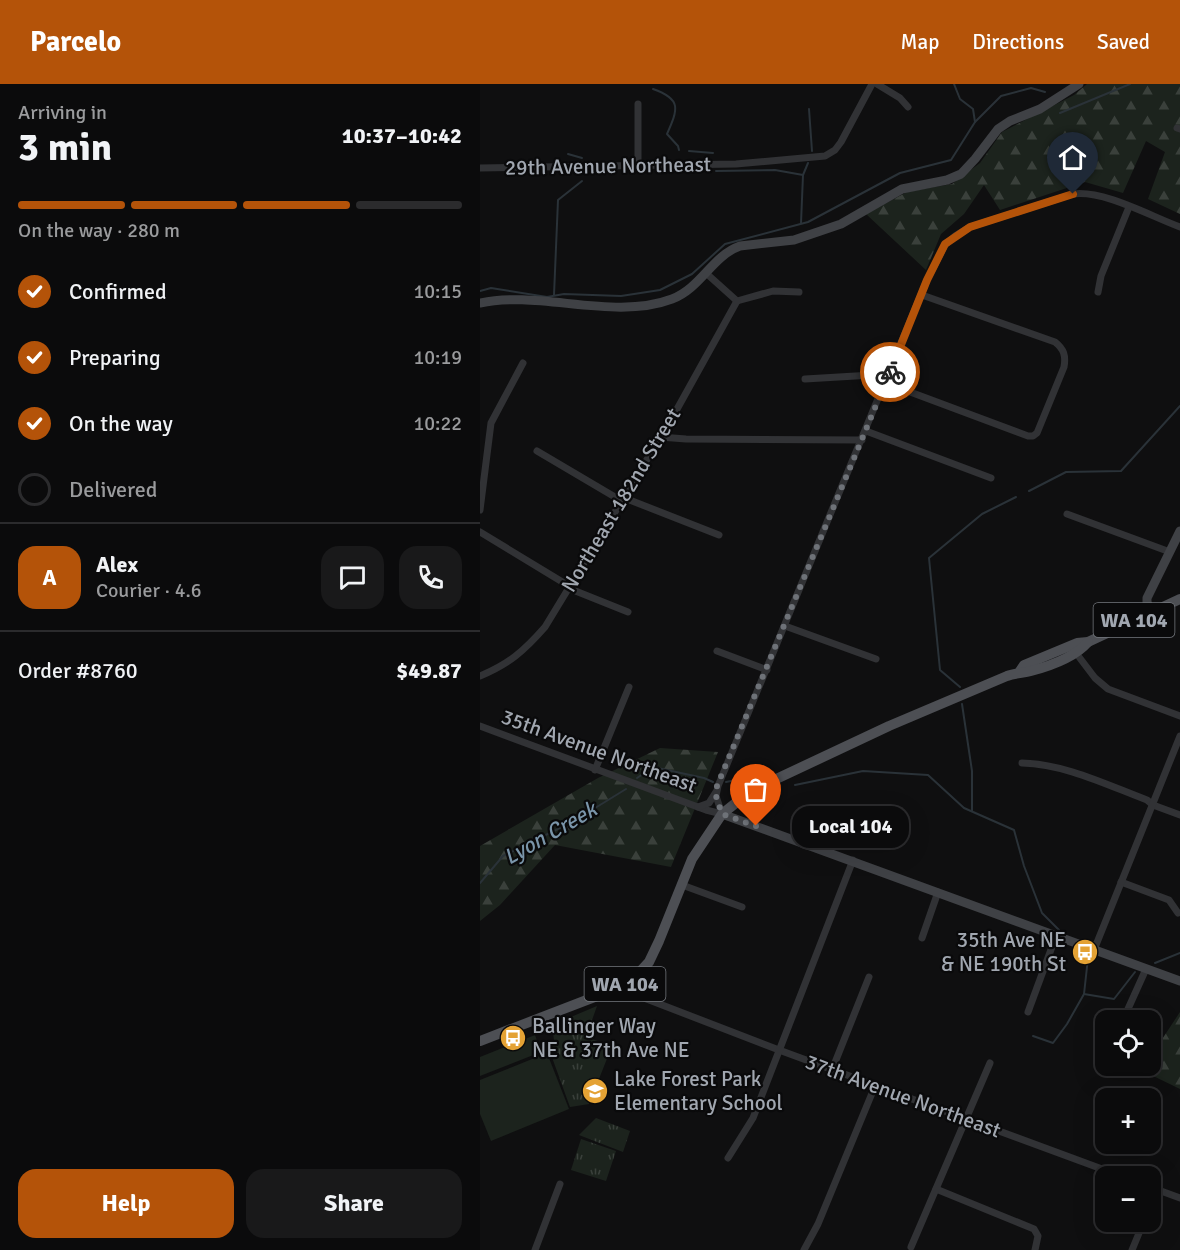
<!DOCTYPE html>
<meta charset="utf-8">
<style>
:root{--surface:#0b0b0c;--page:#19191a;--text:#f1f3f6;--muted:#9a9b9d;--line:#2b2b2d;--accent:#b45309}
body{margin:0;font-family:Signika,sans-serif;background:var(--page);color:var(--text);height:100vh;display:flex;flex-direction:column;font-size:22px;white-space:nowrap}
*{box-sizing:border-box;margin:0}
p{font-size:20px;color:var(--muted)}
.icon{flex:none;width:33px;height:33px;fill:none;stroke:currentColor;stroke-width:2;stroke-linecap:round;stroke-linejoin:round}
.map{position:relative;flex:1;overflow:hidden}
.drawer{display:flex;flex-direction:column;background:var(--surface);width:480px}
.drawer>*{flex:none}
.controls{position:absolute;left:615px;top:926px;display:grid;gap:12px}
.controls a{display:grid;place-items:center;width:66px;height:66px;border-radius:12px;background:var(--surface);box-shadow:0 6px 24px #0002,0 0 0 2px var(--line);font-size:30px}
.pin{position:absolute;display:grid;place-items:center;width:51px;height:51px;color:#fff;margin:-62px -26px;border-radius:50% 50% 50% 0;rotate:-45deg;box-shadow:0 0 6px #0007}
.pin .icon{rotate:45deg}
.courier{position:absolute;display:grid;place-items:center;width:60px;height:60px;margin:-30px;border:4px solid #b45309;border-radius:50%;background:#fff;color:#222;box-shadow:0 2px 8px #0007}
.bubble{position:absolute;height:42px;border-radius:18px;background:var(--surface);box-shadow:0 6px 24px #0002,0 0 0 2px var(--line);font-size:20px;font-weight:700;line-height:42px;text-align:center}
.overview em{font-style:normal;font-weight:700}
.overview div{display:flex;flex-direction:column-reverse}
.overview{display:flex;align-items:center;justify-content:space-between;height:102px;padding:0 18px}
h1{font-size:39px;font-weight:700;line-height:45px}
.bar{display:grid;grid-template-columns:repeat(4,1fr);gap:9px 6px;align-content:center;height:72px;padding:0 18px}
.bar i{height:8px;border-radius:4px;background:var(--line)}
.bar .on{background:var(--accent)}
.bar p{grid-column:span 4}
.line{display:flex;align-items:center;gap:15px;padding:0 18px;border-top:2px solid var(--line)}
.line div{flex:1}
.round{display:grid;place-items:center;flex:none;width:63px;height:63px;border-radius:18px;background:var(--page)}
ol{padding:0 18px;list-style:none}
li{display:flex;align-items:center;gap:18px;height:66px}
li p{margin-inline-start:auto}
li .icon{padding:6px;border-radius:50%;background:var(--accent);color:#fff;stroke-width:4}
li:last-child{color:var(--muted)}
li i{width:33px;height:33px;border:3px solid var(--line);border-radius:50%}
.cta{display:flex;gap:12px;margin-top:auto;padding:12px 18px}
.cta a{flex:1;height:69px;border-radius:18px;background:var(--accent);color:#fff;font-size:24px;font-weight:700;line-height:69px;text-align:center}
.cta a+a{background:var(--page);color:var(--text)}
header{display:flex;align-items:center;gap:36px;box-sizing:border-box;height:84px;padding:0 30px;background:var(--accent);color:#fff}
header strong{font-size:28px}
nav{display:flex;gap:33px;margin-inline-start:auto;font-size:21px}
main{display:flex;flex:1;min-height:0}
.map>svg:first-child{display:block}
.grass{fill:#1c231d}
.forest{fill:url(#forest-firs)}
.park{fill:url(#park-tufts)}
.lines{fill:none;stroke-linecap:round;stroke-linejoin:round}
.stream{stroke:#2a3238;stroke-width:2}
.street{stroke:#313235;stroke-width:7}
.secondary{stroke:#3f4145;stroke-width:9}
.primary{stroke:#4d4f54;stroke-width:10}
.done{stroke:#6e7278;stroke-width:6;stroke-dasharray:0 10.8}
.route{stroke:#b45309;stroke-width:8}
.labels{text-anchor:middle;dominant-baseline:central;stroke-width:4.5;stroke-linejoin:round;paint-order:stroke}
.shield{fill:#0a0a0b;stroke:#74787e;stroke-width:1.5}
.shield-label{font-size:20px;font-weight:bold;fill:#a1a7b0}
.street-label{font-size:21px;fill:#a1a7b0;stroke:#0a0a0b}
.poi-label{font-size:21px;fill:#a1a7b0;stroke:#0a0a0b;text-anchor:start}
.water-label{font-size:22px;font-style:italic;fill:#7a95aa;stroke:#0a0a0b}
</style>
<header>
<strong>Parcelo</strong>
<nav><a>Map</a><a>Directions</a><a>Saved</a></nav>
</header>
<main>
<section class="drawer">
<div class="overview"><div><h1>3 min</h1><p>Arriving in</p></div><em>10:37–10:42</em></div>
<div class="bar"><i class="on"></i><i class="on"></i><i class="on"></i><i></i><p>On the way · 280 m</p></div>
<ol>
<li><svg class="icon" aria-label="check" viewBox="0 0 24 24"><path d="M5 12l5 5 9-10"/></svg>Confirmed<p>10:15</p></li>
<li><svg class="icon" aria-label="check" viewBox="0 0 24 24"><path d="M5 12l5 5 9-10"/></svg>Preparing<p>10:19</p></li>
<li><svg class="icon" aria-label="check" viewBox="0 0 24 24"><path d="M5 12l5 5 9-10"/></svg>On the way<p>10:22</p></li>
<li><i></i>Delivered</li>
</ol>
<div class="line" style="height:108px"><b class="round" style="background:var(--accent);color:#fff">A</b><div><b>Alex</b><p>Courier · 4.6</p></div><a class="round"><svg class="icon" aria-label="chat" viewBox="0 0 24 24"><path d="M4 5h16v11H9l-5 4z"/></svg></a><a class="round"><svg class="icon" aria-label="phone" viewBox="0 0 24 24"><path d="M5 4h4l2 5-3 2q2 4 5 5l2-3 5 2v4C11 20 4 13 5 4z"/></svg></a></div>
<div class="line" style="height:78px"><div>Order #8760</div><b>$49.87</b></div>
<div class="cta"><a>Help</a><a>Share</a></div>
</section>
<div class="map">
<svg width="700" height="1166" viewBox="0 0 700 1166">
<defs>
<pattern id="forest-firs" width="22" height="20" patternUnits="userSpaceOnUse" patternTransform="scale(1.5)"><rect width="22" height="20" fill="#1c231d"/><path d="M5 1l3.5 6h-7zM16 11l3.5 6h-7z" fill="#3a403b"/></pattern>
<pattern id="park-tufts" width="24" height="20" patternUnits="userSpaceOnUse" patternTransform="scale(1.5)"><rect width="24" height="20" fill="#1c231d"/><path d="M3 7l-1-3M5 7V3M7 7l1-3M15 17l-1-3M17 17v-4M19 17l1-3" fill="none" stroke="#3a403b"/></pattern>
</defs>
<rect width="100%" height="100%" fill="#0f0f10"/>
<!-- grass -->
<g class="grass">
<polygon points="55,951 61,968 0,992 0,973"/>
<polygon points="67,969 89,1025 11,1057 0,1030 0,996"/>
</g>
<!-- forest -->
<g class="forest">
<polygon points="607,0 700,0 700,130 668,115 685,68 666,57 643,109 605,98 520,126 504,101 484,130 461,150 446,186 386,130 427,108 472,100 500,79 522,48 594,11"/>
<polygon points="180,664 238,668 191,783 75,761 20,821 0,837 0,762 118,694"/>
<polygon points="700,928 700,1005 661,986 664,981 670,981 671,972"/>
</g>
<!-- park -->
<g class="park">
<polygon points="117,922 106,953 132,962 109,1020 90,1023 69,965 74,956 72,941"/>
<polygon points="116,1034 150,1047 143,1068 99,1051"/>
<polygon points="101,1055 136,1067 126,1097 91,1086"/>
</g>
<g class="lines">
<!-- stream -->
<g class="stream">
<polyline points="474,0 480,15 493,25 495,38"/>
<path d="M 173,5 C 202,15 198,25 187,50 L 198,62 L 199,66"/>
<polyline points="329,25 332,67"/>
<polyline points="580,29 650,0"/>
<polyline points="209,67 233,69"/>
<polyline points="88,70 102,74"/>
<polyline points="236,87 295,86 323,91"/>
<polyline points="321,139 323,91 328,79"/>
<polyline points="0,207 11,204 67,213 84,210 141,212 180,206 212,190 245,160 328,138 420,89 471,76 495,38 521,12 551,4 565,8"/>
<polyline points="74,211 78,116 102,97"/>
<polyline points="549,407 586,388 641,387 700,322"/>
<polyline points="480,603 460,586 449,474 502,430 536,413"/>
<polyline points="482,620 492,687 492,727"/>
<polyline points="157,694 173,683 224,694 233,698"/>
<polyline points="246,698 276,692"/>
<polyline points="315,701 383,687 448,691 484,724 534,746 544,782 562,829 579,846"/>
<polyline points="0,799 23,772 94,737 146,705"/>
<polyline points="600,867 608,874 604,910 634,915 655,888"/>
<polyline points="675,879 700,869"/>
<polyline points="553,952 573,959 587,940 604,910"/>
</g>
<!-- street -->
<g class="street">
<polyline points="397,0 420,14 428,23"/>
<polyline points="697,44 700,45"/>
<polyline points="158,82 158,20"/>
<polyline points="0,84 256,80 345,72 355,66 361,58 392,0"/>
<polyline points="227,190 257,217"/>
<polyline points="618,208 621,192 649,123"/>
<polyline points="257,217 293,207 319,208"/>
<polyline points="325,295 409,290"/>
<path d="M 406,299 L 548,352 L 553,352 L 557,349 L 584,283 C 586,272 584,265 575,258 L 442,211"/>
<polyline points="386,347 511,394"/>
<polyline points="180,353 206,355 382,356"/>
<polyline points="57,367 140,416"/>
<polyline points="142,413 239,451"/>
<polyline points="0,426 11,339 43,279"/>
<polyline points="587,430 690,468"/>
<polyline points="0,448 89,502 93,506 148,528"/>
<polyline points="305,542 396,575"/>
<polyline points="237,567 287,586"/>
<polyline points="596,569 615,594 628,605 700,632"/>
<path d="M 0,592 C 29,580 44,567 65,543 L 191,336 L 257,217"/>
<polyline points="0,642 226,726 242,730"/>
<path d="M 542,679 C 585,680 627,701 667,716 L 673,721 L 700,731"/>
<polyline points="115,686 149,603"/>
<polyline points="218,723 229,719 236,708"/>
<path d="M 242,730 L 236,712 L 238,702 L 447,196 L 465,161 L 475,152 L 490,143 L 593,110 C 624,106 670,132 700,143"/>
<polyline points="641,798 689,816 698,829"/>
<polyline points="202,801 262,823"/>
<polyline points="442,854 458,808"/>
<polyline points="614,866 700,652"/>
<polyline points="138,904 299,966 641,1092"/>
<polyline points="548,928 576,852"/>
<polyline points="643,936 666,885"/>
<polyline points="352,986 389,893"/>
<polyline points="248,1074 273,1034 373,776"/>
<polyline points="670,1103 700,1114"/>
<polyline points="456,1105 554,1145 558,1152 555,1166"/>
<polyline points="670,1120 676,1105"/>
<polyline points="431,1163 510,979"/>
<polyline points="55,1166 80,1100"/>
<polyline points="324,1166 338,1140 395,1002"/>
<polyline points="652,1166 664,1137"/>
</g>
<!-- secondary -->
<g class="secondary">
<path d="M 0,219 C 59,206 134,237 192,215 C 221,204 232,172 260,162 L 314,156 L 361,140 L 422,105 L 467,96 L 481,90 L 495,75 L 518,45 L 530,37 L 560,25 L 599,0"/>
<polyline points="671,529 667,518 667,514 700,447"/>
<polyline points="242,730 700,897"/>
</g>
<!-- primary -->
<g class="primary">
<polyline points="540,587 544,581 597,559 608,558 700,515"/>
<path d="M 0,957 L 138,904 L 157,891 L 169,878 L 179,857 L 212,775 L 242,730 L 262,714 L 292,697 L 409,642 L 527,592 C 535,589 543,589 551,587 C 570,582 595,573 608,558"/>
</g>
</g>
<g class="lines">
<!-- done -->
<polyline class="done" points="276,742 242,730 236,712 237,702 410,288"/>
<!-- route -->
<polyline class="route" points="410,288 447,196 465,160 490,143 593,110"/>
</g>
<!-- icons -->
<defs>
<g id="bus-disc" transform="scale(1.35)"><circle r="9.5" fill="#e4a234" stroke="#0a0a0b"/><path d="M-5-6H5V4H4V6H2V4H-2V6H-4V4H-5ZM-3.5-4V0h7V-4ZM-3.5 1.2v1.5H-2V1.2ZM2 1.2v1.5H3.5V1.2Z" fill="#fff"/></g>
<g id="school-disc" transform="scale(1.35)"><circle r="9.5" fill="#e4a234" stroke="#0a0a0b"/><path d="M0-5L7-2L0 1L-7-2ZM-4 1L0 2.5L4 1V4Q0 6-4 4Z" fill="#fff"/></g>
</defs>
<g fill-rule="evenodd">
<use href="#bus-disc" x="605" y="868"/>
<use href="#bus-disc" x="33" y="954"/>
<use href="#school-disc" x="115" y="1007"/>
</g>
<g class="labels">
<!-- shield labels -->
<g class="shield">
<rect x="613.5" y="519" width="81" height="34" rx="4.5"/>
<rect x="104.5" y="883" width="81" height="34" rx="4.5"/>
</g>
<g class="shield-label">
<text x="654" y="536">WA 104</text>
<text x="145" y="900">WA 104</text>
</g>
<!-- street labels -->
<g class="street-label">
<text transform="translate(128 82) rotate(-1)">29th Avenue Northeast</text>
<text transform="translate(141 416) rotate(-59)">Northeast 182nd Street</text>
<text transform="translate(119 667) rotate(20)">35th Avenue Northeast</text>
<text transform="translate(423 1012) rotate(20)">37th Avenue Northeast</text>
</g>
<!-- poi labels -->
<g class="poi-label">
<text x="586" y="856" text-anchor="end">35th Ave NE<tspan x="586" dy="24">&amp; NE 190th St</tspan></text>
<text x="52" y="942">Ballinger Way<tspan x="52" dy="24">NE &amp; 37th Ave NE</tspan></text>
<text x="134" y="995">Lake Forest Park<tspan x="134" dy="24">Elementary School</tspan></text>
</g>
<!-- water labels -->
<g class="water-label">
<text transform="translate(70 749) rotate(-30)">Lyon Creek</text>
</g>
</g>
</svg>
<div class="controls">
<a><svg class="icon" aria-label="locate" viewBox="0 0 24 24"><circle cx="12" cy="12" r="6"/><path d="M12 2v4M12 18v4M2 12h4M18 12h4"/></svg></a>
<a>+</a>
<a>−</a>
</div>
<div class="pin" style="left:276px;top:742px;background:#ea580c"><svg class="icon" aria-label="bag" viewBox="0 0 24 24"><path d="M5 8h14l-1 12H6zM9 8a3 3 0 0 1 6 0"/></svg></div>
<div class="pin" style="left:593px;top:110px;background:#1f2937"><svg class="icon" aria-label="home" viewBox="0 0 24 24"><path d="M3 11l9-7 9 7M6 9v11h12V9"/></svg></div>
<div class="courier" style="left:410px;top:288px"><svg class="icon" aria-label="bike" viewBox="0 0 24 24"><circle cx="6" cy="16" r="4"/><circle cx="18" cy="16" r="4"/><path d="M6 16l4-8h5l3 8M10 8l3 8H6M13 5h3"/></svg></div>
<div class="bubble" style="left:312px;top:722px;width:117px">Local 104</div>
</div>
</main>
